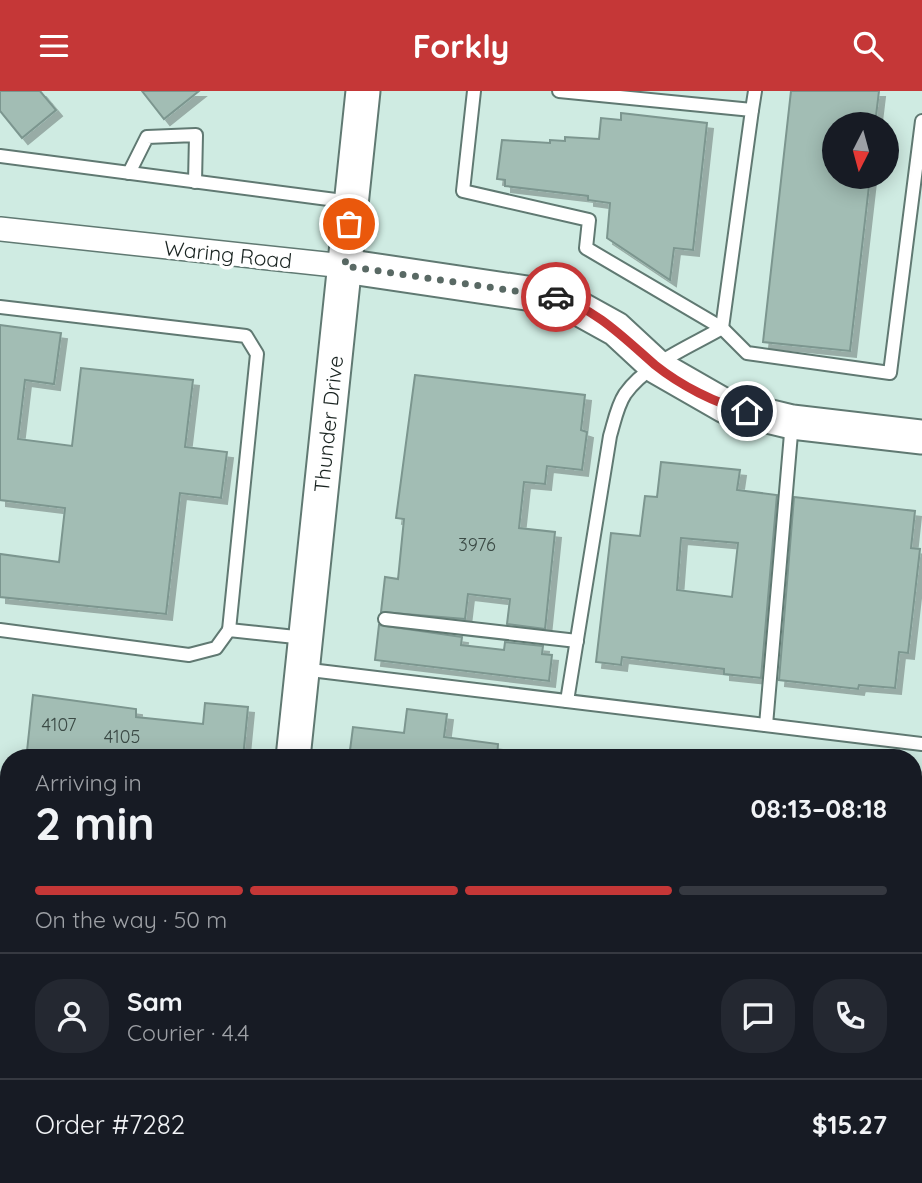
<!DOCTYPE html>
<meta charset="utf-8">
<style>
:root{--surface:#171b24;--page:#242831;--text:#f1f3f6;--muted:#9ea1a6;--line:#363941;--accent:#c53737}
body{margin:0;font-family:Quicksand,sans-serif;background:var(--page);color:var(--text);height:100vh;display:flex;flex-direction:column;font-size:26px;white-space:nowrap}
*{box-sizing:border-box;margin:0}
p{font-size:23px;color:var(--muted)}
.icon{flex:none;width:38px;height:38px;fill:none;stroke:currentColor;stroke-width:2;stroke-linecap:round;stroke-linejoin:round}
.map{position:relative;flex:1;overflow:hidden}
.panel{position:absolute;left:0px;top:658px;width:922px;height:434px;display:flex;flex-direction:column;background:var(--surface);border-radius:28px 28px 0 0;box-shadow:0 4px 18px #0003}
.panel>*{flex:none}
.needle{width:46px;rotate:186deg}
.buttons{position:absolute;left:822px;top:21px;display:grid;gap:14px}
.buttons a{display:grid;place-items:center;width:77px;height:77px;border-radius:50%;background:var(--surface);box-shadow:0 4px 18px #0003;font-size:35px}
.pin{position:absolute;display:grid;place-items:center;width:60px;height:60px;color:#fff;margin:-30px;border:4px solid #fff;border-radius:50%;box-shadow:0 2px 7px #0007}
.courier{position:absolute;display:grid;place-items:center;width:70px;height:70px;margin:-35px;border:5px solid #c53737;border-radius:50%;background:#fff;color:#222;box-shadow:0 2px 9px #0007}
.summary em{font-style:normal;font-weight:800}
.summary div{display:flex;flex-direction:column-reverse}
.summary{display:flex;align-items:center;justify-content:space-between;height:119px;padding:0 35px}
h1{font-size:46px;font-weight:800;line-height:52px}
.bar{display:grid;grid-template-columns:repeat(4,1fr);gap:10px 7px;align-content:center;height:84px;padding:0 35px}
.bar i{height:9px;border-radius:5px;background:var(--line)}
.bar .selected{background:var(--accent)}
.bar p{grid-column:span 4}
.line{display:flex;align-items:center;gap:18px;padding:0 35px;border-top:2px solid var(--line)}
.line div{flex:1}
.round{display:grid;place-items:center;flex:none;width:74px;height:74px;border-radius:28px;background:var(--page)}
header{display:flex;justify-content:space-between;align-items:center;height:91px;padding:0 35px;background:var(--accent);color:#fff;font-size:32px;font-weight:800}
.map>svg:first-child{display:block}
.building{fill:#a2bdb4;stroke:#7c968f;stroke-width:2;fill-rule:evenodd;filter:url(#shadow)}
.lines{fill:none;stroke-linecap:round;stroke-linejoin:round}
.lane-casing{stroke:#607972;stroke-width:16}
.street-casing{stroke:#607972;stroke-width:26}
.secondary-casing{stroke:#607972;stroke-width:37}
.lane{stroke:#fff;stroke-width:12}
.street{stroke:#fff;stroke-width:23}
.secondary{stroke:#fff;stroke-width:33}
.done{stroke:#596964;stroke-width:7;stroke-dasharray:0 12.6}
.route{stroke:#c53737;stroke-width:9}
.labels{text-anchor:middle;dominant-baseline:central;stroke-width:7;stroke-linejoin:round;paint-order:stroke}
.number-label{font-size:18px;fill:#3b4a45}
.street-label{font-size:21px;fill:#192320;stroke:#fff}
</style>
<header><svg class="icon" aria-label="menu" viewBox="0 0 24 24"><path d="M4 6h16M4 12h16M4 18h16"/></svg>Forkly<svg class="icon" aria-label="search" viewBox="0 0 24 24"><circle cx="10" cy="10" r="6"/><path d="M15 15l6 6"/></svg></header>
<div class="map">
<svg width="922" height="1092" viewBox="0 0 922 1092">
<defs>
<filter id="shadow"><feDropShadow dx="6" dy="6" stdDeviation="0" flood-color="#0004"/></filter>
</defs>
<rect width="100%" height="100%" fill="#cfebe2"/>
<!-- building -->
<g class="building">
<polygon points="0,0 40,0 56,19 22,47 0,20"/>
<polygon points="142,0 199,0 164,28"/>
<polygon points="791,0 879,0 875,33 835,33 835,86 870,86 850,260 763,251"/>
<polygon points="621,22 707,32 693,159 674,157 670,189 607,147 610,112 588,109 588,105 505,95 505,89 497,88 502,49 550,52 550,49 565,50 565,46 599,48 601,27 621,29"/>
<polygon points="0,234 61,242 54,293 25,289 18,348 72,355 81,277 193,289 185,356 227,361 221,407 180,402 166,523 0,506 0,463 59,471 65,417 0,409"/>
<polygon points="415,284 585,304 581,339 587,341 582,379 547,375 545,393 524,391 519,437 555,441 545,538 507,533 510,508 468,503 465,528 381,521 385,486 398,488 404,428 396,427"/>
<path d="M 661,371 L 740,379 L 737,399 L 777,404 L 761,587 L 724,583 L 724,578 L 622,566 L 621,574 L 596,571 L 611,442 L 640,445 L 645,405 L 657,406 ZM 681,447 L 738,452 L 732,506 L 677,499 Z"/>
<polygon points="794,406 915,420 911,457 920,458 908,562 899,561 895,597 859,594 858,598 779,589"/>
<polygon points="379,534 462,546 461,554 504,559 505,551 543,555 542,563 552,564 549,590 375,569"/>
<polygon points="33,604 136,618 136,626 203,633 205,612 248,616 243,667 91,667 27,660"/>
<polygon points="407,618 447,623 444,646 498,653 497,667 349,667 353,636 404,642"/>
</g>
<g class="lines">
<!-- lane casing -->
<g class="lane-casing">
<g id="lane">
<polyline points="474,0 463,100 589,129 586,157 722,237 747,262 890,282 922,30"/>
<polyline points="559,0 752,19 722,237"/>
<polyline points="752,19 755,0"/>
<polyline points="0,65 351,111"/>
<polyline points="129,82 147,46 196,44 195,91"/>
<polyline points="0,216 246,245 257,263 229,539"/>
<polyline points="385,528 577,550"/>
<polyline points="0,539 189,564 216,557 229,539 305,547"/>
<polyline points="302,578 922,653"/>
<path d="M 567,610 L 610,345 C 614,332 617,315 625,303 C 646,273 691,255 722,237"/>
<polyline points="766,634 792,331"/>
</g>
</g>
<!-- street casing -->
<g class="street-casing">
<g id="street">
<polyline points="0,138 344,175"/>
<polyline points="914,822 922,823"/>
<polyline points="556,1092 557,1083"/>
<polyline points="874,1092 874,1083"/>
</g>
</g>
<!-- secondary casing -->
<g class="secondary-casing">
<g id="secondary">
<polyline points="344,175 560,207 616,238 657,276 725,315 792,331 922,346"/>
<polyline points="293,667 363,0"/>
<polyline points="248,1092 249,1083"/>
</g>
</g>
<!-- lane -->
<use href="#lane" class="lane"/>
<!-- street -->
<use href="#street" class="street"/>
<!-- secondary -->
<use href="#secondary" class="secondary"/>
</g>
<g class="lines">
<!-- done -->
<polyline class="done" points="349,133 345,175 556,206"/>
<!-- route -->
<path class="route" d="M 556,206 C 595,217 625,248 655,274 C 680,294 716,313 747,320"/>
</g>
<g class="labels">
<!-- number labels -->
<g class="number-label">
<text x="477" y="453">3976</text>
<text x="59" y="633">4107</text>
<text x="122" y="645">4105</text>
</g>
<!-- street labels -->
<g class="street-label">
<text transform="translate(228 163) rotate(6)">Waring Road</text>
<text transform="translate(328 333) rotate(-84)">Thunder Drive</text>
</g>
</g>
</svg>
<div class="buttons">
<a><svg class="needle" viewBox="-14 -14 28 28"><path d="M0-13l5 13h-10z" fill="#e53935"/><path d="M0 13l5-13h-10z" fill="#9ea1a6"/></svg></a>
</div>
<div class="pin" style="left:349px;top:133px;background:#ea580c"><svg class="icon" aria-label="bag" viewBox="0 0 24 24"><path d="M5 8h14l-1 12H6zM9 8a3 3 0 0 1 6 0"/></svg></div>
<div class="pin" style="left:747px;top:320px;background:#1f2937"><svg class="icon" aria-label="home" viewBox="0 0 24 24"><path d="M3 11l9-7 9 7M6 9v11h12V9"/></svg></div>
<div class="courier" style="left:556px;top:206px"><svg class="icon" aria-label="car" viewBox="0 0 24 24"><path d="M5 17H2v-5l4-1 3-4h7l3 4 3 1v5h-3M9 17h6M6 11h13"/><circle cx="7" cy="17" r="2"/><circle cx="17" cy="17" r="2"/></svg></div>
<section class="panel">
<div class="summary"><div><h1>2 min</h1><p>Arriving in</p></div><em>08:13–08:18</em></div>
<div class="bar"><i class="selected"></i><i class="selected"></i><i class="selected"></i><i></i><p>On the way · 50 m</p></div>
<div class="line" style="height:126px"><a class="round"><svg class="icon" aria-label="person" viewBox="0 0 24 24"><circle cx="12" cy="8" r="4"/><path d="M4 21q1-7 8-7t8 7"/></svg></a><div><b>Sam</b><p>Courier · 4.4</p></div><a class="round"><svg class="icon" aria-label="chat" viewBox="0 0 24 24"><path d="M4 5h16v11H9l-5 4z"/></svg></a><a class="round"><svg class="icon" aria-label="phone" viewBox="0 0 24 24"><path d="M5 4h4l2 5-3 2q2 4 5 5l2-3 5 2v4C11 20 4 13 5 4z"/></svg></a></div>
<div class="line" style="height:91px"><div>Order #7282</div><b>$15.27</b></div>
</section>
</div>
